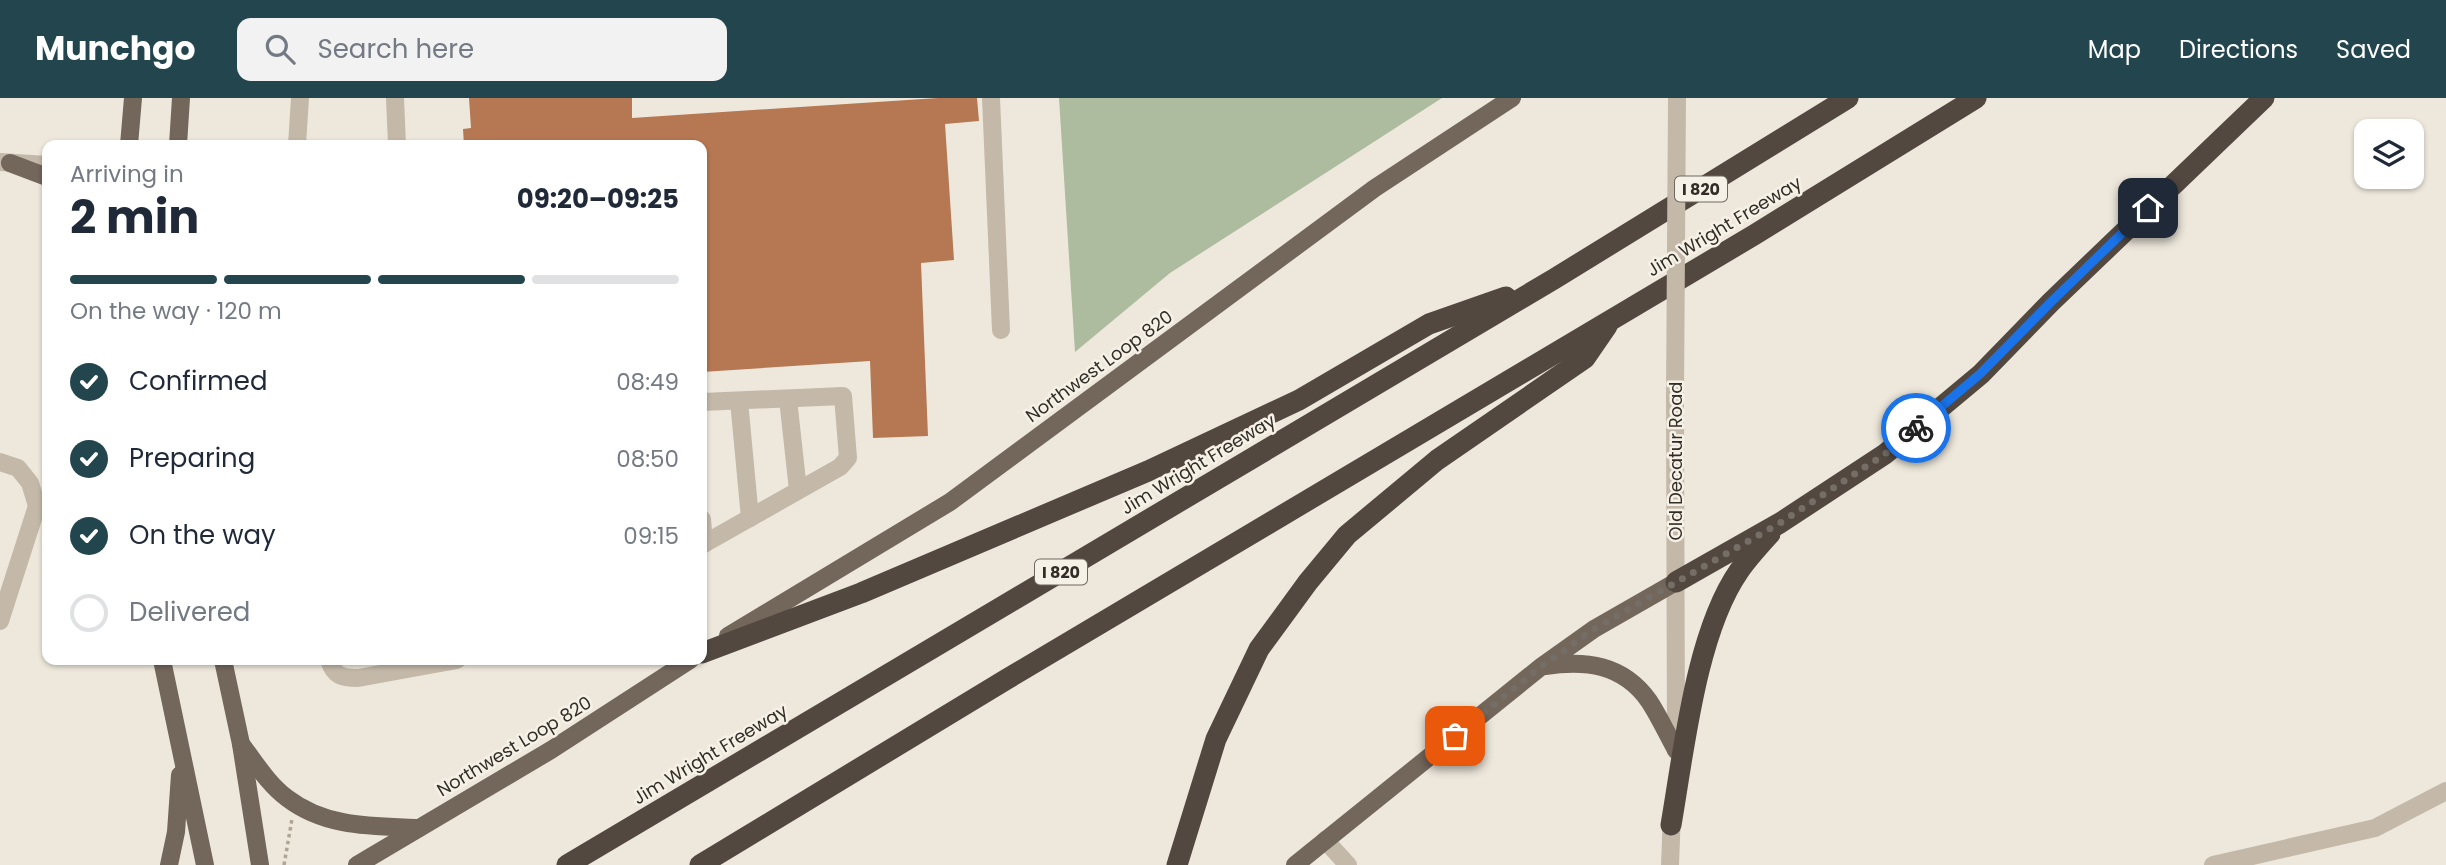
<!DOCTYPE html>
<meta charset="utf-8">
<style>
:root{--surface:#fff;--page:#f2f2f3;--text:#1f2937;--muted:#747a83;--line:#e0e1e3;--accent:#23454e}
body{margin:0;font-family:Poppins,sans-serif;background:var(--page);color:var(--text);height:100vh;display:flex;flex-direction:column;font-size:26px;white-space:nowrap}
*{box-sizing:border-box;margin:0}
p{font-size:23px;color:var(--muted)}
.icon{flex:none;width:38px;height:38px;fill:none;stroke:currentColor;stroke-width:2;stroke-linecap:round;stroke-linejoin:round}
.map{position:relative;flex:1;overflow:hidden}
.side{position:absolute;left:42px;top:42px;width:665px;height:525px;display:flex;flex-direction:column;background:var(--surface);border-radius:14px;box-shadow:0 2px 5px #0004}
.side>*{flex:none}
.controls{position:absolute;left:2354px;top:21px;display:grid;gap:14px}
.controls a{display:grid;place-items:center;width:70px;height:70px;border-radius:14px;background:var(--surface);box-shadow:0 2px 5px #0004;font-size:35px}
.pin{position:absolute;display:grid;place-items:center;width:60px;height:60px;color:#fff;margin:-30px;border-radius:14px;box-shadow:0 4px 10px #0006}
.courier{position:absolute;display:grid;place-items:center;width:70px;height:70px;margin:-35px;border:5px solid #1a73e8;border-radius:50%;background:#fff;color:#222;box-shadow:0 2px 9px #0007}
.headline em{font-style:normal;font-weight:700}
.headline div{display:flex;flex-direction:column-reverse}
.headline{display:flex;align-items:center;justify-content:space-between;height:119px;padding:0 28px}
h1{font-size:46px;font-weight:700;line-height:52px}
.bar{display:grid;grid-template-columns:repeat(4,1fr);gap:10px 7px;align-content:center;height:84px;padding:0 28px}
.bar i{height:9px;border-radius:5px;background:var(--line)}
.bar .active{background:var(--accent)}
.bar p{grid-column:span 4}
ol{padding:0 28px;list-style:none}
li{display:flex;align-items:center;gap:21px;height:77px}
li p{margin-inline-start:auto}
li .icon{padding:7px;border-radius:50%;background:var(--accent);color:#fff;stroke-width:4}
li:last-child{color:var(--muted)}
li i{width:38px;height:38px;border:4px solid var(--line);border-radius:50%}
header{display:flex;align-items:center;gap:42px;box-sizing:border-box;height:98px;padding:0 35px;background:var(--accent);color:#fff}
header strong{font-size:33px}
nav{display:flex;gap:38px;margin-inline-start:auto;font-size:24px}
.search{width:490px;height:63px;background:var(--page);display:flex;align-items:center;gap:18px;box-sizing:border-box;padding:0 24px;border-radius:14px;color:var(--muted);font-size:26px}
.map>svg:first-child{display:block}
.green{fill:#adbb9e}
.building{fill:#b57852}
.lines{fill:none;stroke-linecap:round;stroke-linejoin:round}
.path{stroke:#b0a494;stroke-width:3.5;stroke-dasharray:3.5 3.5;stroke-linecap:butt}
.minor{stroke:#c4b9a9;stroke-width:18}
.major{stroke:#73665b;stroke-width:18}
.highway{stroke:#524840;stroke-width:21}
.minor-bridge{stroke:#c4b9a9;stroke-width:18}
.done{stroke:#746e67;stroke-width:7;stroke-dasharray:0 12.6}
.route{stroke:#1a73e8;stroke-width:9}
.labels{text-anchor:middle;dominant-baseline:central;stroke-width:5;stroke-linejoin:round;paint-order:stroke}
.shield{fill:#f6f1e7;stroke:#6e6861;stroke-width:2}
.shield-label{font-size:16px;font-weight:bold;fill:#332d28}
.street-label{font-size:18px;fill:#332d28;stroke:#f6f1e7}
</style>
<header>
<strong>Munchgo</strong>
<div class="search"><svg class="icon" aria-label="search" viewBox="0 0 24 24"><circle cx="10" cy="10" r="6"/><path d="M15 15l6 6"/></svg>Search here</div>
<nav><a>Map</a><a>Directions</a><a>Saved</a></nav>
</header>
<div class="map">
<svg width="2446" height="767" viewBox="0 0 2446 767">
<rect width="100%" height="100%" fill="#eee8dc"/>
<!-- green -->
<polygon class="green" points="1059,0 1442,0 1170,175 1075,254"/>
<!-- building -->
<polygon class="building" points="469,0 632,0 632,20 938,0 977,0 979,23 945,26 954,162 921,165 928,338 873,340 870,263 702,274 702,47 464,47 463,31 471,30"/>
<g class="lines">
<!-- path -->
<polyline class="path" points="284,767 292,721"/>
<!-- minor -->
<g class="minor">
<polyline points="395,0 397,47"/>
<polyline points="991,0 1001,232"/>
<polyline points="297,47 300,0"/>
<polyline points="0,64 47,67"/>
<polyline points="1675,299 1676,653"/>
<polyline points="788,301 798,392"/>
<polyline points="739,303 750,420"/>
<polyline points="702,304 843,298 848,360 840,369 702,447"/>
<polyline points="0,364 18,370 30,385 37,408 0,523"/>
<polyline points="702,421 704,446"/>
<path d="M 329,562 C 334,578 342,580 358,580 L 457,562"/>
<polyline points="1325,742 1348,767"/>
<polyline points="1670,767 1672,715"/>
<polyline points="2213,767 2375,730 2446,693"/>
</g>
<!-- major -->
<g class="major">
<polyline points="129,47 133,0"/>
<polyline points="178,47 181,0"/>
<polyline points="10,65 47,79"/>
<polyline points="728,538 950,404 1375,90 1512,0"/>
<polyline points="162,562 205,767"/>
<polyline points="223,562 241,646 260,767"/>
<path d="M 1545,568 C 1586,562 1623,566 1649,603 C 1659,618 1667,636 1676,652"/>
<path d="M 241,646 C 255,664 268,686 287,700 C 326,730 373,728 419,730"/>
<polyline points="169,767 176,734 180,677"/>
<polyline points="357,767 551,652 690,562"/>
<polyline points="1295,767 1542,568 1594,531 1676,484"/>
</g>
<!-- highway -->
<g class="highway">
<polyline points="1676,484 1780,425 1885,356 1981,276 2051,204 2264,0"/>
<polyline points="702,555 861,495 1148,373 1299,302 1429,226 1506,199"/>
<path d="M 1671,727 C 1684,652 1696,535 1739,473 C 1748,460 1759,448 1770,436"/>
<polyline points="567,767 1554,181 1848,0"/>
<polyline points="700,767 1007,581 1754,137 1976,0"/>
<polyline points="1177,767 1216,641 1259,551 1308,484 1347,437 1437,362 1585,260 1607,228"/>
</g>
<!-- minor-bridge -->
<polyline class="minor-bridge" points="1675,299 1677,0"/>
</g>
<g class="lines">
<!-- done -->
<polyline class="done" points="1455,638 1542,568 1594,531 1780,425 1885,356 1916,330"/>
<!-- route -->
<polyline class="route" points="1916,330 1980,276 2051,204 2148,110"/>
</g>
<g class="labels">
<!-- shield labels -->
<g class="shield">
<rect x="1675" y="78.5" width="52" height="25" rx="5"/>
<rect x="1035" y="461.5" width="52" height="25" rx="5"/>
</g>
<g class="shield-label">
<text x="1701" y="91">I 820</text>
<text x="1061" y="474">I 820</text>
</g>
<!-- street labels -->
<g class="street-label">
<text transform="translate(1724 128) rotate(-31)">Jim Wright Freeway</text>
<text transform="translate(1099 268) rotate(-36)">Northwest Loop 820</text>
<text transform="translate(1675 363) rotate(-90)">Old Decatur Road</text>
<text transform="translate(1198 366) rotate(-31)">Jim Wright Freeway</text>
<text transform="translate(514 648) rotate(-31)">Northwest Loop 820</text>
<text transform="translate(710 656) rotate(-31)">Jim Wright Freeway</text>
</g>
</g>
</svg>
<div class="controls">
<a><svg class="icon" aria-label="layers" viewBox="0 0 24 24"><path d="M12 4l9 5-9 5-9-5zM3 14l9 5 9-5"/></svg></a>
</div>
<div class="pin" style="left:1455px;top:638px;background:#ea580c"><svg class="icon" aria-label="bag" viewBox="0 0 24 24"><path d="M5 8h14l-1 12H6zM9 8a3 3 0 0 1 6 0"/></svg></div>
<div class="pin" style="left:2148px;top:110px;background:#1f2937"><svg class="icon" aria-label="home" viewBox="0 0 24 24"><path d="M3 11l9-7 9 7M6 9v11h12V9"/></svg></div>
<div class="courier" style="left:1916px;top:330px"><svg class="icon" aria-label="bike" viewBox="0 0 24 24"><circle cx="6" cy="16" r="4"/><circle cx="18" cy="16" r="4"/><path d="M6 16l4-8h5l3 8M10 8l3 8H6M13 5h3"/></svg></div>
<section class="side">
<div class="headline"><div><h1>2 min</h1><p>Arriving in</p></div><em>09:20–09:25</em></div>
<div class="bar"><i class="active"></i><i class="active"></i><i class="active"></i><i></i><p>On the way · 120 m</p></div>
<ol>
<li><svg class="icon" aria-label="check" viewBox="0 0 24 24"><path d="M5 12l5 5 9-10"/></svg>Confirmed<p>08:49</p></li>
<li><svg class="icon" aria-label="check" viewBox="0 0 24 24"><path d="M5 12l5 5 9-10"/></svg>Preparing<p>08:50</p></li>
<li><svg class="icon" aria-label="check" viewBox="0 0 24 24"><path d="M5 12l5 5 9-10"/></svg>On the way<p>09:15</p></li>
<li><i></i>Delivered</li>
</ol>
</section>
</div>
